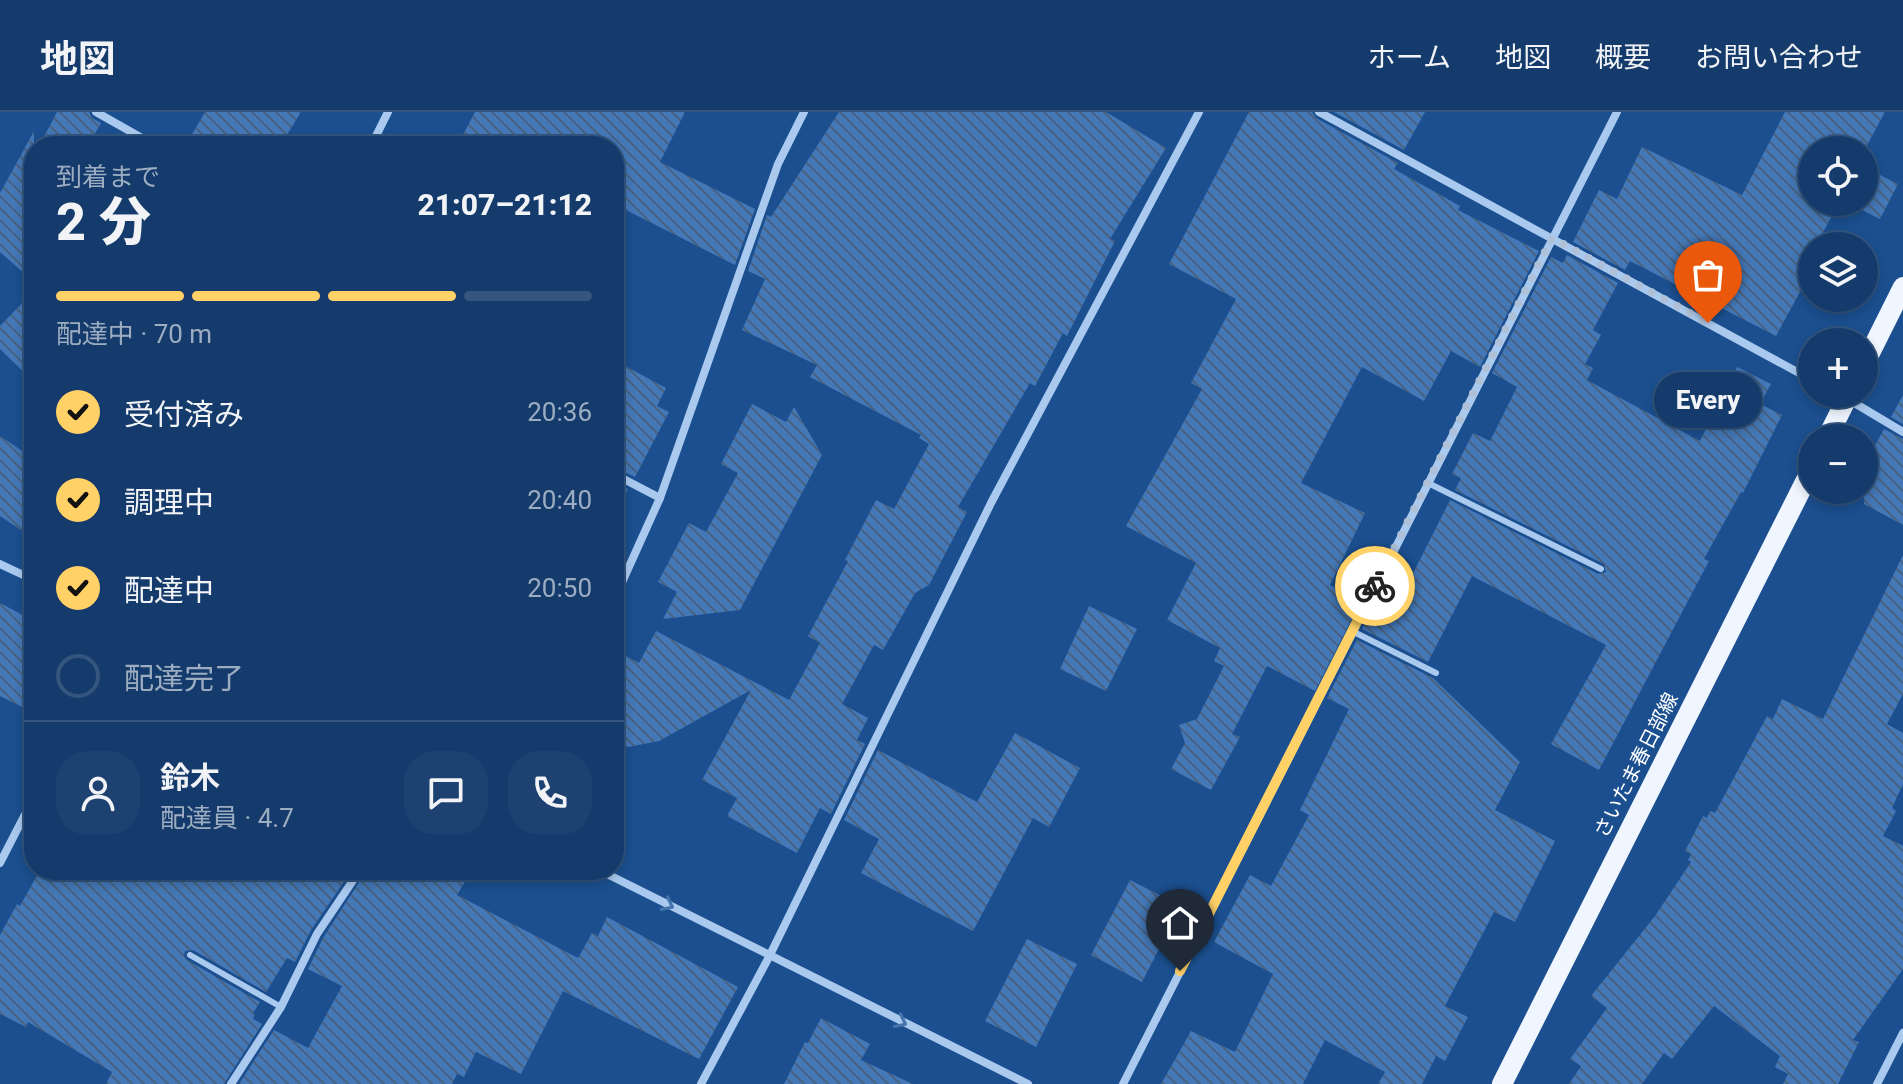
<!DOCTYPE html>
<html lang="ja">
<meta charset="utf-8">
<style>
:root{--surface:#143b6b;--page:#1d4271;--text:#f1f3f6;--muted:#9dadc1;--line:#33557e;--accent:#ffd166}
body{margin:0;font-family:Roboto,"Noto Sans JP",sans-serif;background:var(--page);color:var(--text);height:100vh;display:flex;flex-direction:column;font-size:30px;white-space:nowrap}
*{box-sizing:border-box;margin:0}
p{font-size:26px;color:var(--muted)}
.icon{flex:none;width:44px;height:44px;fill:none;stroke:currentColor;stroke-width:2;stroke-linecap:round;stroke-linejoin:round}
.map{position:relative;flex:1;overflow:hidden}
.panel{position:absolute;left:24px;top:24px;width:600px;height:744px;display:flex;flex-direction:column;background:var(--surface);border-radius:32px;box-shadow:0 4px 12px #0003,0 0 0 2px var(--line)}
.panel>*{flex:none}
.fabs{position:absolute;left:1798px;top:24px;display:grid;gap:16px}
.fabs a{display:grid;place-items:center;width:80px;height:80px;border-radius:50%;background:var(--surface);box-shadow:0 4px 12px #0003,0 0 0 2px var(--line);font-size:40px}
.pin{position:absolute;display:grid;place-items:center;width:68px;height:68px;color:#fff;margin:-82px -34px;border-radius:50% 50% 50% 0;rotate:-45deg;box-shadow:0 0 8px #0007}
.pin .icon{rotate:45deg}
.courier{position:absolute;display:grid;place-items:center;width:80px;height:80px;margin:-40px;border:6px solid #ffd166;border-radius:50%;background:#fff;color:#222;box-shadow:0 2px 10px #0007}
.bubble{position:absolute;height:56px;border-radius:28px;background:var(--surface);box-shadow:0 4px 12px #0003,0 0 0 2px var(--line);font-size:26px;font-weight:800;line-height:56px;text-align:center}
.head em{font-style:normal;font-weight:800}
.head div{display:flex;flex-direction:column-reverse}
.head{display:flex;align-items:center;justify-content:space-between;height:136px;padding:0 32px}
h1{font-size:52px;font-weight:800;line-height:60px}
.bar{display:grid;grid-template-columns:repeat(4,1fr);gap:12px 8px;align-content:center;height:96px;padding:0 32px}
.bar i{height:10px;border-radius:6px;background:var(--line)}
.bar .on{background:var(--accent)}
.bar p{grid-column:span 4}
.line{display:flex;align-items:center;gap:20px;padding:0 32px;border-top:2px solid var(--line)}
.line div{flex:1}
.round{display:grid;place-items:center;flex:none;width:84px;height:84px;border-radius:32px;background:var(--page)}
ol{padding:0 32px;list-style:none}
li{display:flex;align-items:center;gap:24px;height:88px}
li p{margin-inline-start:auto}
li .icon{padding:8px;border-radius:50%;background:var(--accent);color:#111;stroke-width:4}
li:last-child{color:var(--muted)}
li i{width:44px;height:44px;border:4px solid var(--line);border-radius:50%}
header{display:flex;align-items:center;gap:48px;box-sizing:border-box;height:112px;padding:0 40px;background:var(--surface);border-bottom:2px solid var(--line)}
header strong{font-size:38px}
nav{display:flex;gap:44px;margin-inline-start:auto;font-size:28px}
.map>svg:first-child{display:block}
.building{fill:url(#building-back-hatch)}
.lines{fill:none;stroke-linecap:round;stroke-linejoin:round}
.service{stroke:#a9c9ee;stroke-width:6}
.minor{stroke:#a9c9ee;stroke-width:8}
.primary{stroke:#f0f6ff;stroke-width:20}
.oneway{stroke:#4674ac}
.done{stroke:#afc1d8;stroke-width:8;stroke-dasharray:0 14.4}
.route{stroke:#ffd166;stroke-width:10}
.labels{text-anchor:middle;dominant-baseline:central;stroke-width:7;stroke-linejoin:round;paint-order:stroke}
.street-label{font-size:20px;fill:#fff;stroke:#1b4f8f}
</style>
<header>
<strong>地図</strong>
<nav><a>ホーム</a><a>地図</a><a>概要</a><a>お問い合わせ</a></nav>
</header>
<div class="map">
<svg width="1903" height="972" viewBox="0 0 1903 972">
<defs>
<pattern id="building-back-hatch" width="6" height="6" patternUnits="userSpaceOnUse" patternTransform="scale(2)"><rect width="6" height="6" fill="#4478b7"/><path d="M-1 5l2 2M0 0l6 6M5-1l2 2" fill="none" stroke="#486282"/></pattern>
</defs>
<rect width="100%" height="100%" fill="#1b4f8f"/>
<!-- building -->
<g class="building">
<polygon points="57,0 89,0 92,6 101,11 88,34 39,34"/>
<polygon points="205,0 301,0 280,34 185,34"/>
<polygon points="475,0 685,0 660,50 755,97 735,153 614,92 614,34 457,34"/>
<polygon points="839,0 1106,0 1166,36 1110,127 1115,129 1067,224 1063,221 1035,274 1030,271 958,395 967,400 929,473 915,481 883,538 874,533 842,592 868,606 857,628 865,632 831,702 820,696 797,741 727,704 737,686 702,668 751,578 659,629 628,635 614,627 614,560 624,543 639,551 656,519 789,588 820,531 808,524 848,449 845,448 876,388 894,397 929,332 919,326 921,323 810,265 817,253 742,218 765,167 748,159 767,103 771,105"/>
<polygon points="1249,0 1312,0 1316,6 1398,51 1394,57 1460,94 1458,98 1539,139 1480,255 1451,239 1424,289 1362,255 1301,371 1365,401 1330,473 1361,489 1315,579 1267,554 1232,622 1240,625 1211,678 1171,657 1185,631 1179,613 1197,607 1224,554 1214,549 1220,536 1167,508 1196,451 1126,414 1202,277 1191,271 1236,187 1169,152"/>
<polygon points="1334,0 1425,0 1404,38"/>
<polygon points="1785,0 1885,0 1864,39 1812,38 1812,90 1839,90 1816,134 1812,134 1812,141 1800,163 1807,167 1776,224 1630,149 1625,158 1573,130 1599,78 1617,87 1642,35 1742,83"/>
<polygon points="34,19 34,170 0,140 0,81"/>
<polygon points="1864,55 1898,72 1880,107 1846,90 1864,90"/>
<polygon points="1567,143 1618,171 1593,218 1601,223 1585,252 1593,256 1587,268 1700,329 1737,255 1771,272 1760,292 1782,303 1743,381 1741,380 1704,447 1709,449 1599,658 1551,632 1606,533 1472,464 1428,550 1362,517 1373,496 1391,505 1450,388 1598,462 1606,460 1604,452 1455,378 1461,366 1452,362 1473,321 1490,329 1517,275 1492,261 1551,145 1563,151"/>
<polygon points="34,179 34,270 0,237 0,214"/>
<polygon points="614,248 666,276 657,294 669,300 635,365 614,355"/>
<polygon points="1903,283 1903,312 1891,305"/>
<polygon points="752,292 786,310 794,295 822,343 740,498 663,507 677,480 658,470 689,411 706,420 738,361 721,352"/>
<polygon points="1884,317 1903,327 1903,413 1864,392 1864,354"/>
<polygon points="0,324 34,347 34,399 21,418 0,404"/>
<polygon points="614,370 628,377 614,405"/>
<polygon points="1903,443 1903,582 1887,612 1903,621 1903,672 1892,696 1896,699 1883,724 1903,734 1903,857 1853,928 1859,930 1838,972 1783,972 1788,962 1775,955 1780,944 1714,894 1672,947 1664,941 1642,972 1569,972 1581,954 1570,947 1607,896 1591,884 1655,804 1691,750 1688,748 1691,742 1685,739 1703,704 1707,706 1710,699 1715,701 1767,604 1773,607 1782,587 1823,607"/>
<polygon points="0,491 34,509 34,601 0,584"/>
<polygon points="1089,494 1137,517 1106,579 1060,557"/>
<polygon points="1357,528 1433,566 1520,650 1495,698 1555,729 1515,810 1494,800 1445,894 1468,905 1445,949 1436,944 1422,972 1378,972 1385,960 1325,928 1303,972 1161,972 1191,919 1235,940 1273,862 1214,830 1250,763 1271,774 1309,703 1300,698 1349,597 1327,586"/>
<polygon points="1015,621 1080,656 1049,715 1033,706 973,819 861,761 879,727 844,708 878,638 977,690"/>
<polygon points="40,758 352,758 311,818 295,850 287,846 266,880 193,838 185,839 184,844 187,848 260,890 253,901 255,902 253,907 262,912 224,972 106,972 112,960 28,910 26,915 0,902 0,823 17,792 20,794"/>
<polygon points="367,758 472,758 457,783 578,846 592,821 598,824 607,805 738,875 699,947 563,879 521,962 476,940 464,965 457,962 452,972 239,972 274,918 308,936 342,874 308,857 323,826"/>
<polygon points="1130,768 1181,794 1142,870 1091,843"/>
<polygon points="1027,827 1077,852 1036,935 985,909"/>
<polygon points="821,906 870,932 861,948 913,972 784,972 805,930 808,931"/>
</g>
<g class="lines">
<!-- service -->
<g class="service">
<polyline points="1428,371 1601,457"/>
<polyline points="1352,519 1436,561"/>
<polyline points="190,843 281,895"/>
</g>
<!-- minor -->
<g class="minor">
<polyline points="96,0 156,34"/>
<polyline points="1319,0 1812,268"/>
<polyline points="371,34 388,0"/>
<polyline points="1846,286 1903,320"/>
<polyline points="614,362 660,386"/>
<polyline points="0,452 34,468"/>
<polyline points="614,488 660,386 778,52 804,0"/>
<polyline points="0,751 34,685"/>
<polyline points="599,758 1028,972"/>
<polyline points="231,972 281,895 317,822 360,758"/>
<polyline points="701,972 769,845 991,391 1199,0"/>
<polyline points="1123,972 1617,0"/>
<polyline points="1877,972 1903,921"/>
</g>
<!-- primary -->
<g class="primary">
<polyline points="1864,253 1903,175"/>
<polyline points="1827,326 1849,282"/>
<polyline points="1502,972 1812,356"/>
</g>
</g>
<!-- one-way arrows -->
<defs><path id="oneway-chevron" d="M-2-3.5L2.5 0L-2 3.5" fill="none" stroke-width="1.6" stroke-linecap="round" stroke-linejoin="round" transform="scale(2)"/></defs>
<g class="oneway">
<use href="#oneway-chevron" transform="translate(668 793) rotate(27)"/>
<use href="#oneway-chevron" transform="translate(901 910) rotate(26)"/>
</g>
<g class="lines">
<!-- done -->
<polyline class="done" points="1375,474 1552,126 1708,211"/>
<!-- route -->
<polyline class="route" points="1180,859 1375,474"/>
</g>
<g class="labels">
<!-- street labels -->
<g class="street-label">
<text transform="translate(1636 653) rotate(-63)">さいたま春日部線</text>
</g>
</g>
</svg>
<div class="fabs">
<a><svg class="icon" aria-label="locate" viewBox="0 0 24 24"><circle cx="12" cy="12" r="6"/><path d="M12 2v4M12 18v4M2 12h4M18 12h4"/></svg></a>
<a><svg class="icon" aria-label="layers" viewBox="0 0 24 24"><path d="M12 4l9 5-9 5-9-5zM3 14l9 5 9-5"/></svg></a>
<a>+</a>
<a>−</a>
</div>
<div class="pin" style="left:1708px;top:211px;background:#ea580c"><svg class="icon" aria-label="bag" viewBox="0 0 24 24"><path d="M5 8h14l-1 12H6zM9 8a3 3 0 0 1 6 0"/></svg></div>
<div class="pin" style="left:1180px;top:859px;background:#1f2937"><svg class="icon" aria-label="home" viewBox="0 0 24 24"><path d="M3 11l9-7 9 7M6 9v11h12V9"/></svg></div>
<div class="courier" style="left:1375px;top:474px"><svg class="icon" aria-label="bike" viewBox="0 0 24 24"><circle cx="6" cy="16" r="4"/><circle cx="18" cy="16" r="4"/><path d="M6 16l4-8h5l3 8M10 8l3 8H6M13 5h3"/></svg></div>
<div class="bubble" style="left:1654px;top:260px;width:108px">Every</div>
<section class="panel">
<div class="head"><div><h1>2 分</h1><p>到着まで</p></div><em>21:07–21:12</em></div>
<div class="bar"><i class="on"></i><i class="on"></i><i class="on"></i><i></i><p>配達中 · 70 m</p></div>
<ol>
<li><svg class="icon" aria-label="check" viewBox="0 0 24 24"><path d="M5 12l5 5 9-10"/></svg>受付済み<p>20:36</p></li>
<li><svg class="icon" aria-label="check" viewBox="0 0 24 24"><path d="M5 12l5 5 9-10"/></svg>調理中<p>20:40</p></li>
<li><svg class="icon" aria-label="check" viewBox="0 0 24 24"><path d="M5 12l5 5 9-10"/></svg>配達中<p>20:50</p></li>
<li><i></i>配達完了</li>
</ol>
<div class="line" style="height:144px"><a class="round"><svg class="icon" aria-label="person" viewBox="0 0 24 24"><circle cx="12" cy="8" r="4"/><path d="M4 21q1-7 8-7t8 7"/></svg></a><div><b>鈴木</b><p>配達員 · 4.7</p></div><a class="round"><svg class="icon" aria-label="chat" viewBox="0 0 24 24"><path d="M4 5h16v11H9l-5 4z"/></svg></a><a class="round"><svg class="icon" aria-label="phone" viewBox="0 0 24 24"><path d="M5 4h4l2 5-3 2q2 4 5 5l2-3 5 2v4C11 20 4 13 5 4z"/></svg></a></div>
</section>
</div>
